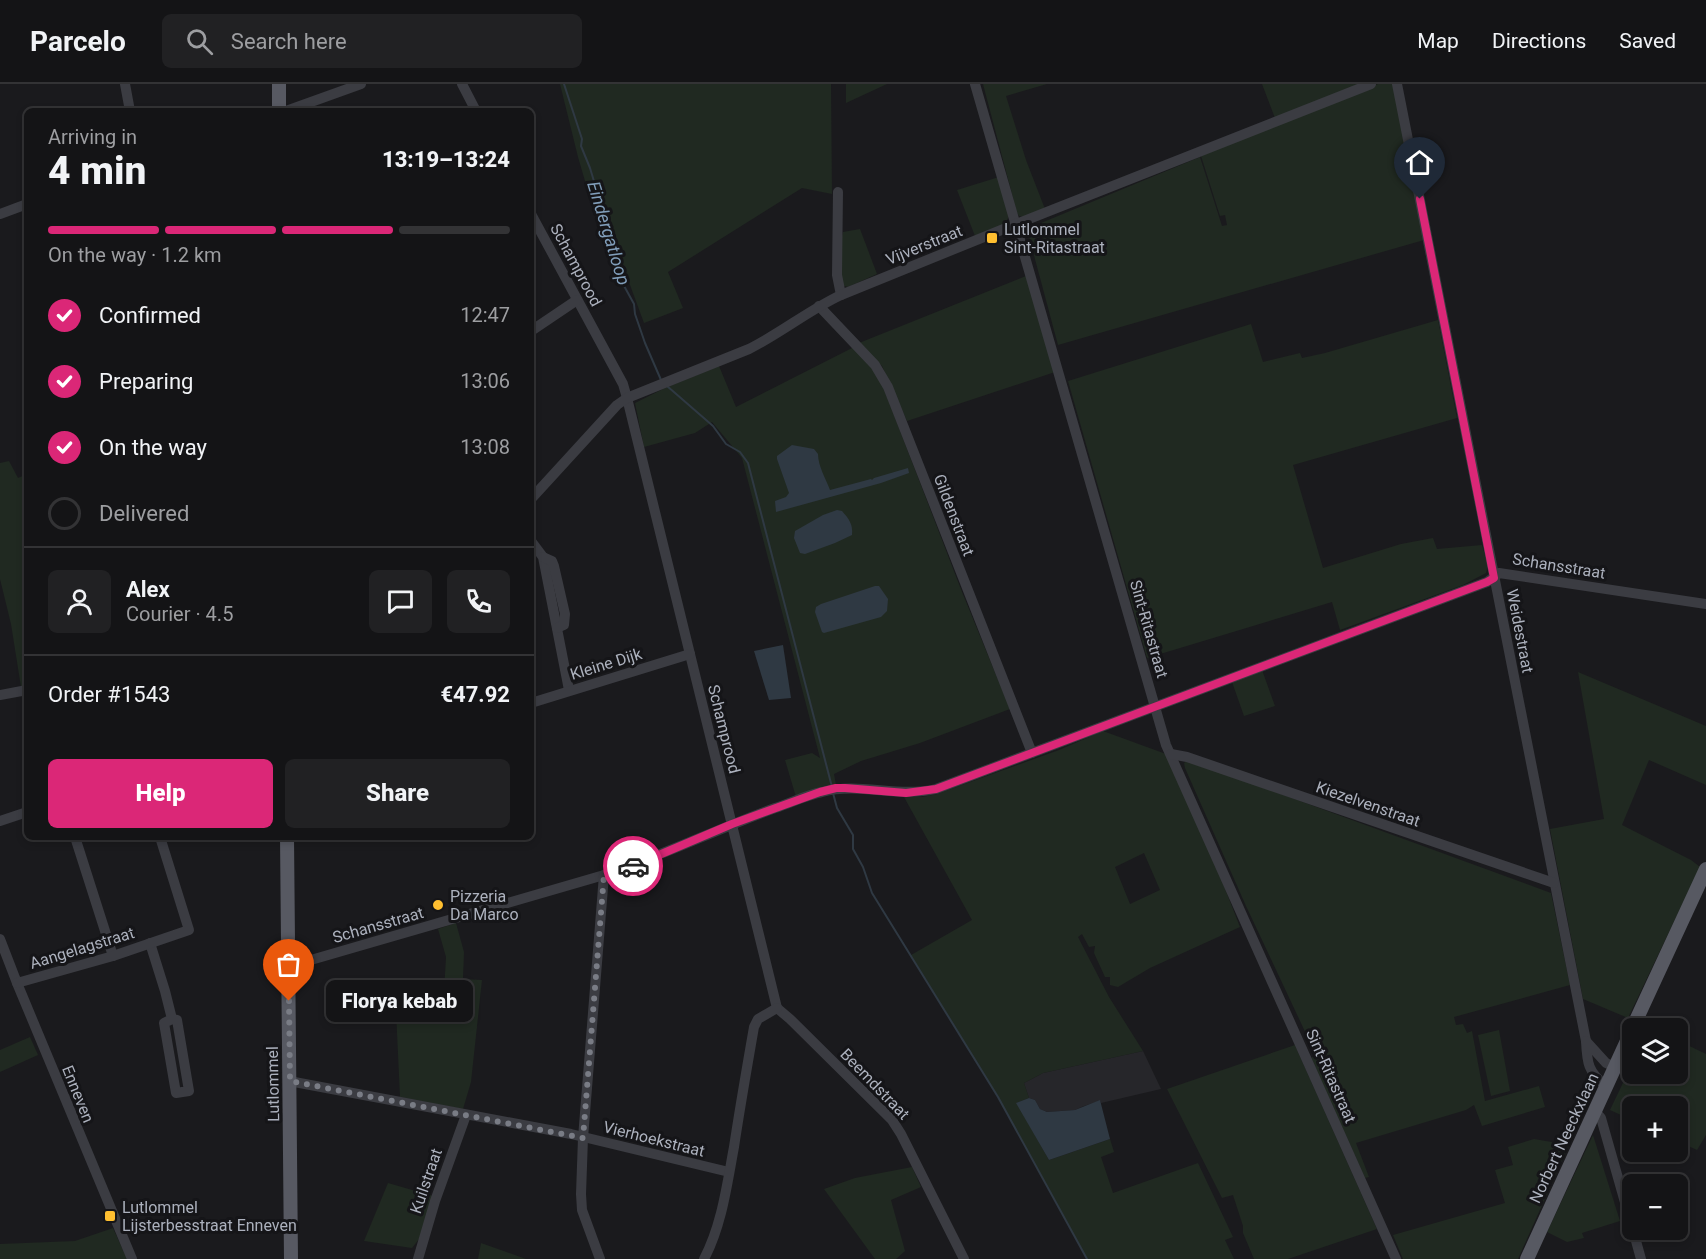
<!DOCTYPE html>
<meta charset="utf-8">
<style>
:root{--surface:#141416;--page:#212123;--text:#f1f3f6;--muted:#9d9ea1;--line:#333335;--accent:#db2777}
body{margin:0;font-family:Roboto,sans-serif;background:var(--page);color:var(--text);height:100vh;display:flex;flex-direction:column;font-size:22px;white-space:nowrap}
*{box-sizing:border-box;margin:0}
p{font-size:20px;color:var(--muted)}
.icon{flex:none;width:33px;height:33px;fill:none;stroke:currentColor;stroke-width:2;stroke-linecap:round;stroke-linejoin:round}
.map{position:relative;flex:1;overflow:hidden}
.panel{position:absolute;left:24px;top:24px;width:510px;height:732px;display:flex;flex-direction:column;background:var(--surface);border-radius:9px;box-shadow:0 3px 9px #0003,0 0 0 2px var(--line)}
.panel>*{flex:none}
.tools{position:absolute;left:1622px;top:934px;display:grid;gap:12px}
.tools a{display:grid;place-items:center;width:66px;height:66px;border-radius:9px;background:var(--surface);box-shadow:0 3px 9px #0003,0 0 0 2px var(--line);font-size:30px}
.pin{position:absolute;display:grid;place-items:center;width:51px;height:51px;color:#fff;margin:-62px -26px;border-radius:50% 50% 50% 0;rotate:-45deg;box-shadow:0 0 6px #0007}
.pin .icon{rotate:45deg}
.courier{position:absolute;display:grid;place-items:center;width:60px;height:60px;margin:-30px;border:4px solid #db2777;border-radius:50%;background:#fff;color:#222;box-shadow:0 2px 8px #0007}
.bubble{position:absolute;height:42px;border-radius:9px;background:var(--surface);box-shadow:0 3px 9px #0003,0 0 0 2px var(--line);font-size:20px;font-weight:800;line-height:42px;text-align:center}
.head em{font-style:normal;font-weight:800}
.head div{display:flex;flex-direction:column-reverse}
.head{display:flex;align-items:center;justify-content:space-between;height:102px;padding:0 24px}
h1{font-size:39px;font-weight:800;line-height:45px}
.bar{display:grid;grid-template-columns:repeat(4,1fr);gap:9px 6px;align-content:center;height:72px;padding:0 24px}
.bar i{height:8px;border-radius:4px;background:var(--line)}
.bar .selected{background:var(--accent)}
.bar p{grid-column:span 4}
.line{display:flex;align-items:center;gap:15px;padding:0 24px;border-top:2px solid var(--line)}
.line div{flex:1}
.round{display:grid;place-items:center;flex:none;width:63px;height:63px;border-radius:9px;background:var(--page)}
ol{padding:0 24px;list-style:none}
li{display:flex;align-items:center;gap:18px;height:66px}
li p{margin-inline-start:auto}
li .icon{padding:6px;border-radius:50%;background:var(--accent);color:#fff;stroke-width:4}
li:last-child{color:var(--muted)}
li i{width:33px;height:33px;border:3px solid var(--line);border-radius:50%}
.cta{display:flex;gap:12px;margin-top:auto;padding:12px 24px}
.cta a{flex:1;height:69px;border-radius:9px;background:var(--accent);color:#fff;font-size:24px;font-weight:800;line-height:69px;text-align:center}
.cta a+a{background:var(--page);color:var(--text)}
header{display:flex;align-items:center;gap:36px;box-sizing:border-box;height:84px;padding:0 30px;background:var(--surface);border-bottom:2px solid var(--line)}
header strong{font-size:28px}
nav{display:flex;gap:33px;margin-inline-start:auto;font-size:21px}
.search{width:420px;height:54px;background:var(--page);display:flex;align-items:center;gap:15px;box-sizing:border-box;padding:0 21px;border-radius:9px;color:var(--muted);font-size:22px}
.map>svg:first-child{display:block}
.built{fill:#26262a}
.green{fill:#202921;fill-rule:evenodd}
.water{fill:#2f3943}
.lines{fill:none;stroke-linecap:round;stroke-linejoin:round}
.stream{stroke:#2f3943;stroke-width:2}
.minor{stroke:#3b3c42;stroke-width:10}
.major{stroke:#575962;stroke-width:14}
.done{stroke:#797c85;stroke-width:6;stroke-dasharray:0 10.8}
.route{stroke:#db2777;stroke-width:8}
.poi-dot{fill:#ffbf30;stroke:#151518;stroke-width:2}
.labels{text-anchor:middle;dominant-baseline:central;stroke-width:6;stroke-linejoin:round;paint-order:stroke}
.poi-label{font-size:16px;fill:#acb1bd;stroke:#151518;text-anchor:start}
.street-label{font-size:16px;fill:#acb1bd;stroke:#151518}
.water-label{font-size:18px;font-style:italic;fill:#819eba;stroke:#151518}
</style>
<header>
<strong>Parcelo</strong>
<div class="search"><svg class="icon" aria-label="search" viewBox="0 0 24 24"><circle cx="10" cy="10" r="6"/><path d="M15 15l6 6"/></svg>Search here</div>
<nav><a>Map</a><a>Directions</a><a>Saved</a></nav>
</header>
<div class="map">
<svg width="1706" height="1175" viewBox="0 0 1706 1175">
<rect width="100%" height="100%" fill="#1a1a1d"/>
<!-- built -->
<polygon class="built" points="1143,967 1161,1005 1101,1019 1100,1017 1084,1022 1075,1026 1047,1028 1040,1025 1035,1016 1029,1014 1024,999 1043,989"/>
<!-- green -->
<g class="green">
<polygon points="560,0 831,0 832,110 802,104 668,188 683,224 644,239 605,133 597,136 594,128 578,73"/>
<polygon points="846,0 887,0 846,19"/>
<polygon points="983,0 1047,0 1006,12 1026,76 1045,125 1023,133 1019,132 1017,129"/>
<polygon points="1262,0 1362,0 1275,34"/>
<polygon points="1378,0 1394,0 1424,156 1058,261 1028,149 1029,144 1200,73 1222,142 1227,141 1225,131 1220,132 1201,72"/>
<path d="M 999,93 L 1009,131 C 1006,145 987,147 975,152 L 957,106 Z"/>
<polygon points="860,145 877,190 848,203 841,201 841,156 843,148"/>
<polygon points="1026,192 1055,288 907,337 882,282 859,259"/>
<polygon points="1438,236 1457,334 1293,381 1323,484 1401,460 1433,454 1437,465 1482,461 1488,482 1486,489 1463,501 1340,546 1332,518 1147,574 1068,297 1251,240 1263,278 1300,269 1302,274 1325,269"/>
<polygon points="854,263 879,292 962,508 1010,625 920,659 861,677 834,690 836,701 796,713 785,676 812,669 820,674 742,374 712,338 695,349 644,363 635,319 665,304 719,282 736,323"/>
<polygon points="9,377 18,394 27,390 27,602 21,603 11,540 0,495 0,379"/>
<polygon points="1262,586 1275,622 1244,632 1232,598"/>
<polygon points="1578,588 1706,642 1706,701 1649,676 1622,741 1691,776 1700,783 1628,934 1583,915 1550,745 1604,735"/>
<path d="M 1103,647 L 1166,670 L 1213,774 L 1240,843 L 1150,884 L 1118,903 L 1110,901 L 1110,893 L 1105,893 L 1094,869 L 1095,862 L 1089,863 L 1082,850 L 1078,853 L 1109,913 L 1143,967 L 1043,989 L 1024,999 L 1029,1014 L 1017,1019 L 1049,1076 L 1110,1055 L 1114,1068 L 1101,1073 L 1113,1109 L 1198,1079 L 1233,1153 L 1225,1156 L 1234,1175 L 1087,1175 L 998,1013 L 911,871 L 972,836 L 904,713 L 922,713 L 937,710 L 1059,666 ZM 1144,769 L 1160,806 L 1130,820 L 1115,783 Z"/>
<polygon points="1187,677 1194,678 1551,809 1570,901 1454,933 1456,941 1463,940 1467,949 1472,947 1485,1017 1539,1002 1545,1023 1482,1042 1474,1021 1466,1026 1356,1059 1369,1093 1365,1094 1311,974 1316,971 1246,822 1185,684 1184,679"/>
<polygon points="456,839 464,868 463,895 482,896 471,998 463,1025 400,1013 396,927 408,926 408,909 444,908 446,873 438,845"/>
<polygon points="1499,946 1510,1007 1491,1012 1478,951"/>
<polygon points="30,953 38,971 0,988 0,966"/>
<polygon points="1677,956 1706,970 1706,1051 1697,1066 1677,1057 1677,1023 1632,1023 1632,1036 1610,1026 1632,980 1632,990 1677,990"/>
<polygon points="1295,961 1377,1145 1288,1175 1254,1175 1243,1149 1243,1142 1233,1111 1222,1114 1167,1005"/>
<polygon points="1593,1051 1620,1137 1582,1149 1584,1154 1567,1158 1547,1148"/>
<polygon points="1534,1055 1569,1061 1518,1175 1403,1175 1393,1151 1505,1119 1495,1086 1513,1081 1508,1063"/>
<polygon points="912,1083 921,1103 891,1116 905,1167 896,1175 875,1175 824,1105 855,1094"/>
<polygon points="388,1099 433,1112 419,1155 412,1164 364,1157"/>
<polygon points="113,1144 127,1175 0,1175 0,1160 75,1157"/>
<polygon points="481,1159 526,1175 478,1175"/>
</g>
<!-- water -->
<g class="water">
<path d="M 792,361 L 814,365 L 818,370 C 818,382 826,395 830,406 L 871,395 L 872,396 L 874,394 L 908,384 L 909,389 L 881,399 L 776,428 L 775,417 L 786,413 L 789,409 L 777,375 L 777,372 Z"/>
<path d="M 837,426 L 842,427 C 849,435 853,440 852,451 L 835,459 L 805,470 L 800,469 L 794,454 L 795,447 L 823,431 Z"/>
<polygon points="875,502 879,502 888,515 887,527 881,533 824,549 822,548 815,528 816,523 821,520"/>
<polygon points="783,561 791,614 769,616 754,567"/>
<polygon points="1029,1014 1035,1016 1040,1025 1047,1028 1075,1026 1100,1016 1110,1055 1049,1076 1016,1019"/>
</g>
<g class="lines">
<!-- stream -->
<g class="stream">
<polyline points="564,0 582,55 581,62 590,84 602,124 607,148 607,154 612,160 617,180 622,185 623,200 634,220 635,230 645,259 661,296"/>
<polyline points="667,302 713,342 726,360 740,368 748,379 832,703"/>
<polyline points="833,709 837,724 853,751 853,765 863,783 872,809 998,1013 1087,1175"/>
</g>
<!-- minor -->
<g class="minor">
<polyline points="125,0 130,27"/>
<polyline points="462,0 476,27"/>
<polyline points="975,0 1166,661 1396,1175"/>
<path d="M 1397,0 L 1586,957 C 1587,979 1588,988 1606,1002"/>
<polyline points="286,27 361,0"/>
<polyline points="838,108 837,191 841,211"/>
<polyline points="0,130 27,120"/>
<polyline points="531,130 623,300 627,314 777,924"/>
<polyline points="819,222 875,281 888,303 1032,669"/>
<polyline points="531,247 577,216"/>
<path d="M 531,415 L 617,321 L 627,314 L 749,265 C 781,249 809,226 841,211 L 1016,140 L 1371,0"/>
<polyline points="531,457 543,473 569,606"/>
<polyline points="543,473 552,477 554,482 565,530 564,541 557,544"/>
<polyline points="0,611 27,606"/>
<polyline points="531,619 690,570"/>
<polyline points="1171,670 1187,673 1554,799"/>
<polyline points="0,737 27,728"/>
<polyline points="75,753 113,872"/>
<polyline points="0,855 17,899 132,1175"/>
<polyline points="150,859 165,907 172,935 164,939 176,1009 189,1007 177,936 172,935"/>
<path d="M 288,879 L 304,878 L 604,791 C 662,772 717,745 775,724 C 791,719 806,711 822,708 C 860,698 898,714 936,705 L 1487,498 L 1499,489 L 1706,520"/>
<polyline points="17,899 113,872 189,846 160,753"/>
<polyline points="777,924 790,935 892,1036 901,1050 964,1175"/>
<polyline points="1586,957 1606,979 1615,983"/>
<polyline points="289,997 571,1050 729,1088"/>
<polyline points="1595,1027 1601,1034 1632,1143"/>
<polyline points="1633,1146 1641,1175"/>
<polyline points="418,1175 435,1117 466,1031"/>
<polyline points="600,1175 582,1126 581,1110 583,1054 604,791"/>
<path d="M 704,1175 C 722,1141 727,1100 734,1063 C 740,1023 747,983 754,943 L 758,935 L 777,924"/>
</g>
<!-- major -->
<g class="major">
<polyline points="279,0 279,27"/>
<polyline points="287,753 291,1175"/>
<polyline points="1632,945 1706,785"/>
<polyline points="1527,1175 1632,946"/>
</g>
</g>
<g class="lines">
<!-- done -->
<polyline class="done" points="289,917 290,997 583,1054 604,791 633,782"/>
<!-- route -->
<polyline class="route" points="633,782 732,740 820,708 836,704 845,704 906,709 936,705 1487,498 1494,494 1420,115"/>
</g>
<!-- markers -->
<g class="poi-dot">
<rect x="986" y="148" width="12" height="12" rx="3"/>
<circle cx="438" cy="821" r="6"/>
<rect x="104" y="1126" width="12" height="12" rx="3"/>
</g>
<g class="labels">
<!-- poi labels -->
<g class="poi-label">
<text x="1004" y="145">Lutlommel<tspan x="1004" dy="18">Sint-Ritastraat</tspan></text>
<text x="450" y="812">Pizzeria<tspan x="450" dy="18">Da Marco</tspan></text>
<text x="122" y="1123">Lutlommel<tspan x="122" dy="18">Lijsterbesstraat Enneven</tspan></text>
</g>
<!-- street labels -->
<g class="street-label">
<text transform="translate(924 161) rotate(-22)">Vijverstraat</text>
<text transform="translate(576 181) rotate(62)">Schamprood</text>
<text transform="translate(954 431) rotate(69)">Gildenstraat</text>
<text transform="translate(1559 482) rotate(9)">Schansstraat</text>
<text transform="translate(1149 545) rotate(74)">Sint-Ritastraat</text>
<text transform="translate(1520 547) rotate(79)">Weidestraat</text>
<text transform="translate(606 580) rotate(-17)">Kleine Dijk</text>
<text transform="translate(724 645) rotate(76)">Schamprood</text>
<text transform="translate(1368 720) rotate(19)">Kiezelvenstraat</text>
<text transform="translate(378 841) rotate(-16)">Schansstraat</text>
<text transform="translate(82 864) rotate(-17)">Aangelagstraat</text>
<text transform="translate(1331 992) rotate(66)">Sint-Ritastraat</text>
<text transform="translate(273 1000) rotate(-91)">Lutlommel</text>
<text transform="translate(875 1000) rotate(46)">Beemdstraat</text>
<text transform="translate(78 1010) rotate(68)">Enneven</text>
<text transform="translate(1564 1054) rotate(-65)">Norbert Neeckxlaan</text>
<text transform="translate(654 1055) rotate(14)">Vierhoekstraat</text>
<text transform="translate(426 1097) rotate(-71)">Kuilstraat</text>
</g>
<!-- water labels -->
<g class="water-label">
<text transform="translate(609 149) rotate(73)">Eindergatloop</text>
</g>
</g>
</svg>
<div class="tools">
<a><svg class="icon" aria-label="layers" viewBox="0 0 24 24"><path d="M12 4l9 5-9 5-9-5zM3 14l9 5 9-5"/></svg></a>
<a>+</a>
<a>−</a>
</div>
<div class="pin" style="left:289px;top:917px;background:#ea580c"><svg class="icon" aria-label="bag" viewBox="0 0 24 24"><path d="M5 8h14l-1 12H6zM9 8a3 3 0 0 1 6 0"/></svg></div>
<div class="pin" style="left:1420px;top:115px;background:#1f2937"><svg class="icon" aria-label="home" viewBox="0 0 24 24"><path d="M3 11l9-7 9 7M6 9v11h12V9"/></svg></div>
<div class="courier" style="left:633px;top:782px"><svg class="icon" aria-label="car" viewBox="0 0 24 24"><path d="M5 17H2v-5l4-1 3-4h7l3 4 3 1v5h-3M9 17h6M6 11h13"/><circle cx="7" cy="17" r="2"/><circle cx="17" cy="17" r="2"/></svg></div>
<div class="bubble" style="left:326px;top:896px;width:147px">Florya kebab</div>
<section class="panel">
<div class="head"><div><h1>4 min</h1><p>Arriving in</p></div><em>13:19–13:24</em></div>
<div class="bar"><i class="selected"></i><i class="selected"></i><i class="selected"></i><i></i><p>On the way · 1.2 km</p></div>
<ol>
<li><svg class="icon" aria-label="check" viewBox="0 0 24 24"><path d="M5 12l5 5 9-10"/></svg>Confirmed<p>12:47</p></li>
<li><svg class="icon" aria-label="check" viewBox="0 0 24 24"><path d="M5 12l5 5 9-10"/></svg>Preparing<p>13:06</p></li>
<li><svg class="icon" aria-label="check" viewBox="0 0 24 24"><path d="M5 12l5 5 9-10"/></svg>On the way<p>13:08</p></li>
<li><i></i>Delivered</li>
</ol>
<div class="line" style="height:108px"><a class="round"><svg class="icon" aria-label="person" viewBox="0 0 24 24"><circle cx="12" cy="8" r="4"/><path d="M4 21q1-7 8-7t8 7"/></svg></a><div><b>Alex</b><p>Courier · 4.5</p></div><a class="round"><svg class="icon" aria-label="chat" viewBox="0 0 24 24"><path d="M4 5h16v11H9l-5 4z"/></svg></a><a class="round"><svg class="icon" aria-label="phone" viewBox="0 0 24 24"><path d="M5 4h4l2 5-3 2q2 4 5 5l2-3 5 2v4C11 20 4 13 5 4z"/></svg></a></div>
<div class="line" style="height:78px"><div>Order #1543</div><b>€47.92</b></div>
<div class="cta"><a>Help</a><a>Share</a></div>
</section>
</div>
